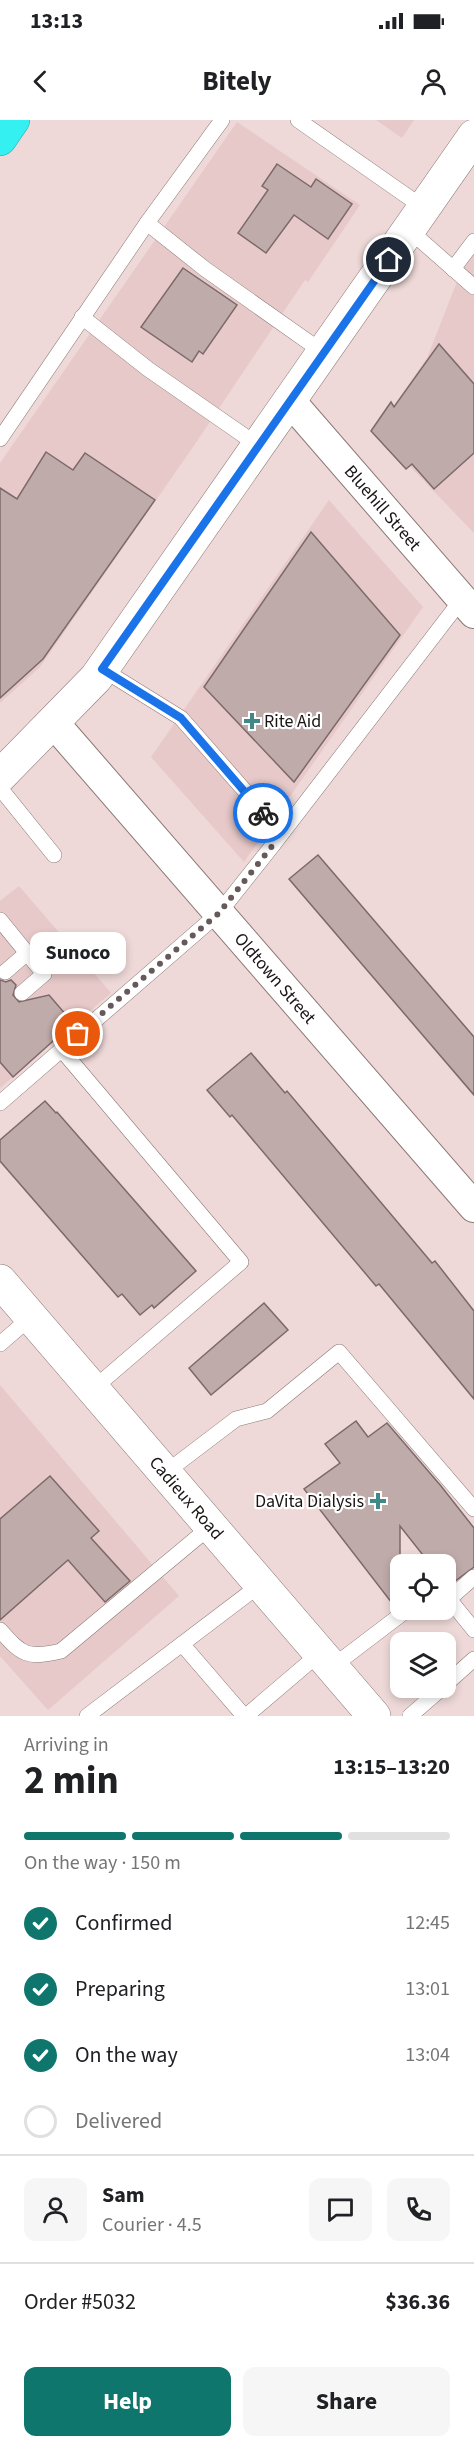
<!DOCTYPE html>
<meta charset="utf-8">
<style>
:root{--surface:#fff;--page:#f6f6f6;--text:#202124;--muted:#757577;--line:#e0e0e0;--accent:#0f766e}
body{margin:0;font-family:"Source Sans 3",sans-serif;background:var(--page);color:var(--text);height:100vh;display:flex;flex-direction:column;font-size:22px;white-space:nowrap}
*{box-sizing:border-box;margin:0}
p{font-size:20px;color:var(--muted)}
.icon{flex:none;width:33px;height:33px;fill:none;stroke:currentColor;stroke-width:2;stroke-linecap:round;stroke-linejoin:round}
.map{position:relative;height:1596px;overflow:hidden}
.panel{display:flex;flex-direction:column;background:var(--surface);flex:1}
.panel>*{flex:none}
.fabs{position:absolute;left:390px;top:1434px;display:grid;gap:12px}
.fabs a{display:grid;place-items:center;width:66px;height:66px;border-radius:12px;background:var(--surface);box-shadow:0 3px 9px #0003;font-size:30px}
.pin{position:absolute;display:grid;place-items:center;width:51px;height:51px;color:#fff;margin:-26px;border:3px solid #fff;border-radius:50%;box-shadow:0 2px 6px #0007}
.courier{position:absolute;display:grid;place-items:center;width:60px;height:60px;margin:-30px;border:4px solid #1a73e8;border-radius:50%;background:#fff;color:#222;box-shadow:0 2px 8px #0007}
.bubble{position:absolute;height:42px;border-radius:12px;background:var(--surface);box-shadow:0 3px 9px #0003;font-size:20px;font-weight:700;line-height:42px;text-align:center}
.overview em{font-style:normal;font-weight:700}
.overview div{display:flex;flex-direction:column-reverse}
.overview{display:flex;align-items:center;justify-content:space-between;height:102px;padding:0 24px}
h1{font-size:39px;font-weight:700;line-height:45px}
.bar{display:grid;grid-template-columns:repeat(4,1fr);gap:9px 6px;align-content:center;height:72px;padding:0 24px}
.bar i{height:8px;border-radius:4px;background:var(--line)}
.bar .on{background:var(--accent)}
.bar p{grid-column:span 4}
.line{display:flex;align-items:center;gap:15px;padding:0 24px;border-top:2px solid var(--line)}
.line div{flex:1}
.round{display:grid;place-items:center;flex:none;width:63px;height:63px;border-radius:12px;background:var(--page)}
ol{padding:0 24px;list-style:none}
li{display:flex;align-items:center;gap:18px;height:66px}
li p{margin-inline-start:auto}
li .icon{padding:6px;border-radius:50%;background:var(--accent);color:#fff;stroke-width:4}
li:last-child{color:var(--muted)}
li i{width:33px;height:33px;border:3px solid var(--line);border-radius:50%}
.action{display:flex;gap:12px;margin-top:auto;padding:12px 24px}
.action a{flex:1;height:69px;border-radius:12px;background:var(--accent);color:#fff;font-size:24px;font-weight:700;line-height:69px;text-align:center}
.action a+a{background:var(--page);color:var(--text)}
.status{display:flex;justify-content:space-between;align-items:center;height:42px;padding:0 30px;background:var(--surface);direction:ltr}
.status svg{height:16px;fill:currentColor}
header{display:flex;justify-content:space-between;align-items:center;height:78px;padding:0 24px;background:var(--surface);font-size:27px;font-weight:700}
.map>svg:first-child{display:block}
.built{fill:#e7c9c9}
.building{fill:#bfabaa;stroke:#7c6969;stroke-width:1.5}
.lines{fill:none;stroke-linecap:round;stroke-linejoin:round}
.lane-casing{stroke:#8b7877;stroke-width:16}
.street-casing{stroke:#8b7877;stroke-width:32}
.secondary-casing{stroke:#8b7877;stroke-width:34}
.highway-casing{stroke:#2ba3a4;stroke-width:34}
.lane{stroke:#fff;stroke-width:15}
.street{stroke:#fff;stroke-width:30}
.secondary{stroke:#fff;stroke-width:33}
.highway{stroke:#34f0f1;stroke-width:33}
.done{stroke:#655959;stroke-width:6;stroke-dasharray:0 10.8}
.route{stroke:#1a73e8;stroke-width:8}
.poi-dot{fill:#418989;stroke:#fff;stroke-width:2}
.labels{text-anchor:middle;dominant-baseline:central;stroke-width:4.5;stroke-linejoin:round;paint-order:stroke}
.street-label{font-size:18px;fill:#1b1414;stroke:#fff}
.poi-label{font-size:18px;fill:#1b1414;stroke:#fff;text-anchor:start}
</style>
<div class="status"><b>13:13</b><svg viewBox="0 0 49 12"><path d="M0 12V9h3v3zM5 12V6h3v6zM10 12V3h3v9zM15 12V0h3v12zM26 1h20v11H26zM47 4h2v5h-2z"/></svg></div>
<header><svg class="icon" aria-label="back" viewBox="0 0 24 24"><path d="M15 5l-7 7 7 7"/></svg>Bitely<svg class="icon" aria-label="person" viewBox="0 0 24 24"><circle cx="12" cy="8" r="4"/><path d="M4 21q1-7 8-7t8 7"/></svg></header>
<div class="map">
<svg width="474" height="1596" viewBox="0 0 474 1596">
<rect width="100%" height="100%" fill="#eed9d8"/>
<!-- built -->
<g class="built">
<polygon points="376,0 414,0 402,18"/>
<polygon points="237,2 360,85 308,162 305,160 193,327 40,547 0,583 0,343"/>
<polygon points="474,129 474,413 376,311 427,238 464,144"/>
<polygon points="329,380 423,487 244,742 151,637"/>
<polygon points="19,766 111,873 0,968 0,781"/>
<polygon points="0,1265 179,1476 48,1590 0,1536"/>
</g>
<!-- building -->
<g class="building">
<polygon points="277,44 311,67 316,59 352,84 328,119 294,95 266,133 238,113 268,70 262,66"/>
<polygon points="183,148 237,185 203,234 199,231 192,242 141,207"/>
<polygon points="439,224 474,264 474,333 434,369 412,344 406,349 371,311 391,282 394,287"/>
<polygon points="46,332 73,350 85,333 155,380 43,539 0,578 0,368 17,379"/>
<polygon points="311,412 400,515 294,662 204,567"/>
<polygon points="318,735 474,917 474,975 289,759"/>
<polygon points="0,860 6,862 11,860 16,865 13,875 19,882 49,875 73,903 13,957 0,942"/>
<polygon points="251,933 285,973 287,971 432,1143 435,1141 474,1191 474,1279 379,1164 376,1166 232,995 230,997 207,970"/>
<polygon points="45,981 56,993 57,992 196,1151 154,1188 152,1185 140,1195 122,1174 118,1177 0,1041 0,1020"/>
<polygon points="264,1183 288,1210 211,1275 189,1248"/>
<polygon points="356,1301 368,1317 387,1303 441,1366 474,1408 474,1447 447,1467 446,1444 430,1444 400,1406 400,1483 395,1487 304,1369 340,1343 325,1324"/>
<polygon points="50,1356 99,1411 91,1418 130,1461 105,1482 68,1440 0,1500 0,1399"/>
</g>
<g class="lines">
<!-- lane casing -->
<g class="lane-casing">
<g id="lane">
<polyline points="298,0 424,88"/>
<polyline points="147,103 205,149 324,233"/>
<polyline points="409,110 474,167"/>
<polyline points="453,149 474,121"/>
<polyline points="82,197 148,249 259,326"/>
<polyline points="0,319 147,103 222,0"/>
<polyline points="0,668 54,735"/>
<polyline points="273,725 462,479"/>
<polyline points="0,800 44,854 22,873"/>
<polyline points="5,852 27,833"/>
<polyline points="61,929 241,1142 93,1269"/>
<polyline points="0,983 219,793 273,725 276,713 273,703 181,598 102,549"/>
<polyline points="0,1224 31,1197"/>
<polyline points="165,1353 236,1299 267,1291 339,1232 474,1389"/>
<polyline points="446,1479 449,1479 474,1457"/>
<polyline points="449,1479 474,1510"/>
<path d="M 0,1510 C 22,1535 27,1539 61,1531 L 211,1406"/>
<polyline points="182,1524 244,1596"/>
<polyline points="332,1547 407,1490"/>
<polyline points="446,1564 474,1539"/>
<polyline points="87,1596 261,1464"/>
<polyline points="246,1596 320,1533"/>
<polyline points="410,1596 442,1568"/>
</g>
</g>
<!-- street casing -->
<g class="street-casing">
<g id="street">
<path id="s1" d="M 291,282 L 474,493"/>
<path id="s2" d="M 53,602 L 474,1087"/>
</g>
</g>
<!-- secondary casing -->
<g class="secondary-casing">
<g id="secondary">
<polyline points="0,656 96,558 474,16"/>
<path id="s3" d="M 0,1161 L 374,1596"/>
</g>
</g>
<!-- highway casing -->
<g class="highway-casing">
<polyline id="highway" points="0,19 13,0"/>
</g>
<!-- lane -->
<use href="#lane" class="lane"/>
<!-- street -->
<use href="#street" class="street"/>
<!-- secondary -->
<use href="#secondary" class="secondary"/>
<!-- highway -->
<use href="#highway" class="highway"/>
</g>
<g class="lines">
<!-- done -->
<path class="done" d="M 78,914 L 219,793 L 273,725 C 277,710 273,704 263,693"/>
<!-- route -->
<polyline class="route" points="263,693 181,598 102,549 389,140"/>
</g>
<!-- markers -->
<g class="poi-dot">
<path d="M249 592h6v6h6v6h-6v6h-6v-6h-6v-6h6z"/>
<path d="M375 1372h6v6h6v6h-6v6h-6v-6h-6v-6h6z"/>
</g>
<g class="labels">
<!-- street labels -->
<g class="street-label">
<text stroke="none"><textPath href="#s1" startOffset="140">Bluehill Street</textPath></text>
<text stroke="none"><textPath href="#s2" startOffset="339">Oldtown Street</textPath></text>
<text stroke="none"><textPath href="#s3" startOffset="286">Cadieux Road</textPath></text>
</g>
<!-- poi labels -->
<g class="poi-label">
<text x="264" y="601">Rite Aid</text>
<text x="364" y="1381" text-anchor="end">DaVita Dialysis</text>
</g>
</g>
</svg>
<div class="fabs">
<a><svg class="icon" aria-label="locate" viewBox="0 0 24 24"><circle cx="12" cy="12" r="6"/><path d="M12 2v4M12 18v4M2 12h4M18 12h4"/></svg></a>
<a><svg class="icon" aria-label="layers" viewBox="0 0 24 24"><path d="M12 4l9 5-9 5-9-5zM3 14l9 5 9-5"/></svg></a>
</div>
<div class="pin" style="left:78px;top:914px;background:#ea580c"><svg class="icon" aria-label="bag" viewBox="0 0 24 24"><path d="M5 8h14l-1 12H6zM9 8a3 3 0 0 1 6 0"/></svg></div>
<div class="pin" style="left:389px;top:140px;background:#1f2937"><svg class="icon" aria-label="home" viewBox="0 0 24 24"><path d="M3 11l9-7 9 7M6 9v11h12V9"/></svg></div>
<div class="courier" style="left:263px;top:693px"><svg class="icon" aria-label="bike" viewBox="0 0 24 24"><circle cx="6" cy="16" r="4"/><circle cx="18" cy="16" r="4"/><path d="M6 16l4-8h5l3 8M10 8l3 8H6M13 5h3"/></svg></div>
<div class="bubble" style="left:30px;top:812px;width:96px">Sunoco</div>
</div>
<section class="panel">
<div class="overview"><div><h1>2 min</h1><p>Arriving in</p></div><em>13:15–13:20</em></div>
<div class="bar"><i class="on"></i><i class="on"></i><i class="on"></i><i></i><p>On the way · 150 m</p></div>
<ol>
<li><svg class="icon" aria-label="check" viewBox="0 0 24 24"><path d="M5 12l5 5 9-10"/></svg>Confirmed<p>12:45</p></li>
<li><svg class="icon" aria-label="check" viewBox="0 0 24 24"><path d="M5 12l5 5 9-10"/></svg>Preparing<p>13:01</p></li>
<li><svg class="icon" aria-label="check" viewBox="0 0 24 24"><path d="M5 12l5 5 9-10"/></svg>On the way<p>13:04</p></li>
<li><i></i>Delivered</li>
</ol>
<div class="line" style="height:108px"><a class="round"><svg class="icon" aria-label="person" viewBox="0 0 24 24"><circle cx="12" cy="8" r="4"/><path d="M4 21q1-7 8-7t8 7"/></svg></a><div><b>Sam</b><p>Courier · 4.5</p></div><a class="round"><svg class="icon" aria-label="chat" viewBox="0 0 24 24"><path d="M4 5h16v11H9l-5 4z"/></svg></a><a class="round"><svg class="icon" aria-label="phone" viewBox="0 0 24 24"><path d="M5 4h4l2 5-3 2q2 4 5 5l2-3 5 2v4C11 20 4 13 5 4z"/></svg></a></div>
<div class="line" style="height:78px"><div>Order #5032</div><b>$36.36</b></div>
<div class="action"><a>Help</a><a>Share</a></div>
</section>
